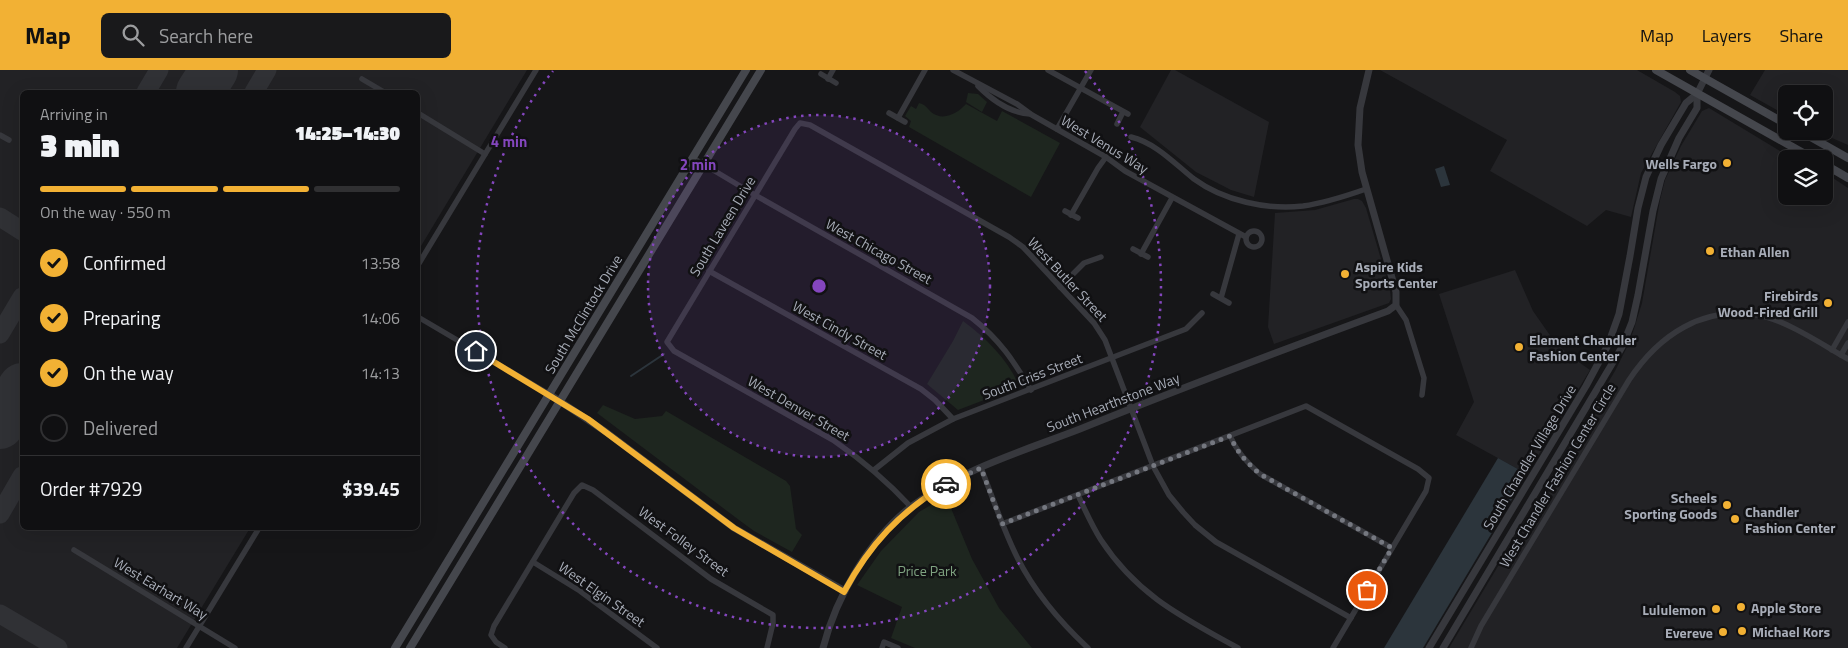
<!DOCTYPE html>
<meta charset="utf-8">
<style>
:root{--surface:#101012;--page:#19191b;--text:#f1f3f6;--muted:#9c9d9f;--line:#303032;--accent:#f2b134}
body{margin:0;font-family:"Titillium Web",sans-serif;background:var(--page);color:var(--text);height:100vh;display:flex;flex-direction:column;font-size:19px;white-space:nowrap}
*{box-sizing:border-box;margin:0}
p{font-size:16px;color:var(--muted)}
.icon{flex:none;width:28px;height:28px;fill:none;stroke:currentColor;stroke-width:2;stroke-linecap:round;stroke-linejoin:round}
.map{position:relative;flex:1;overflow:hidden}
.drawer{position:absolute;left:20px;top:20px;width:400px;height:440px;display:flex;flex-direction:column;background:var(--surface);border-radius:8px;box-shadow:0 5px 20px #0002,0 0 0 1px var(--line)}
.drawer>*{flex:none}
.buttons{position:absolute;left:1778px;top:15px;display:grid;gap:10px}
.buttons a{display:grid;place-items:center;width:55px;height:55px;border-radius:8px;background:var(--surface);box-shadow:0 5px 20px #0002,0 0 0 1px var(--line);font-size:25px}
.pin{position:absolute;display:grid;place-items:center;width:42px;height:42px;color:#fff;margin:-21px;border:2px solid #fff;border-radius:50%;box-shadow:0 1px 5px #0007}
.courier{position:absolute;display:grid;place-items:center;width:50px;height:50px;margin:-25px;border:4px solid #f2b134;border-radius:50%;background:#fff;color:#222;box-shadow:0 1px 6px #0007}
.overview em{font-style:normal;font-weight:800}
.overview div{display:flex;flex-direction:column-reverse}
.overview{display:flex;align-items:center;justify-content:space-between;height:85px;padding:0 20px}
h1{font-size:32px;font-weight:800;line-height:38px}
.bar{display:grid;grid-template-columns:repeat(4,1fr);gap:8px 5px;align-content:center;height:60px;padding:0 20px}
.bar i{height:6px;border-radius:4px;background:var(--line)}
.bar .current{background:var(--accent)}
.bar p{grid-column:span 4}
.line{display:flex;align-items:center;gap:12px;padding:0 20px;border-top:1px solid var(--line)}
.line div{flex:1}
ol{padding:0 20px;list-style:none}
li{display:flex;align-items:center;gap:15px;height:55px}
li p{margin-inline-start:auto}
li .icon{padding:5px;border-radius:50%;background:var(--accent);color:#111;stroke-width:4}
li:last-child{color:var(--muted)}
li i{width:28px;height:28px;border:2px solid var(--line);border-radius:50%}
header{display:flex;align-items:center;gap:30px;box-sizing:border-box;height:70px;padding:0 25px;background:var(--accent);color:#111}
header strong{font-size:24px}
nav{display:flex;gap:28px;margin-inline-start:auto;font-size:18px}
.search{width:350px;height:45px;background:var(--page);display:flex;align-items:center;gap:12px;box-sizing:border-box;padding:0 18px;border-radius:8px;color:var(--muted);font-size:19px}
.map>svg:first-child{display:block}
.built{fill:#222225}
.green{fill:#1e261f}
.water{fill:#2c353c}
.lines{fill:none;stroke-linecap:round;stroke-linejoin:round}
.stream{stroke:#2c353c;stroke-width:2}
.taxiway{stroke:#303135;stroke-width:19}
.runway{stroke:#303135;stroke-width:48}
.minor{stroke:#37383d;stroke-width:5.5}
.tertiary{stroke:#37383d;stroke-width:7}
.secondary{stroke:#45474d;stroke-width:8}
.done{stroke:#757880;stroke-width:5;stroke-dasharray:0 9}
.route{stroke:#f2b134;stroke-width:6}
.ring{fill:none;stroke:#8446be;stroke-width:2.5;stroke-dasharray:2.5 5}
.poi-dot{fill:#f2b134;stroke:#111113;stroke-width:2}
.labels{text-anchor:middle;dominant-baseline:central;stroke-width:5;stroke-linejoin:round;paint-order:stroke}
.street-label{font-size:14px;fill:#a8adb8;stroke:#111113}
.poi-label{font-size:14px;font-weight:bold;fill:#a8adb8;stroke:#111113;text-anchor:start}
.park-label{font-size:14px;fill:#7fa381;stroke:#111113}
.centre{fill:#8446be;stroke:#111113;stroke-width:2.5}
.ring-label{font-size:15px;text-anchor:middle;font-weight:bold;fill:#8446be;stroke:#111113;stroke-width:5;stroke-linejoin:round;paint-order:stroke}
</style>
<header>
<strong>Map</strong>
<div class="search"><svg class="icon" aria-label="search" viewBox="0 0 24 24"><circle cx="10" cy="10" r="6"/><path d="M15 15l6 6"/></svg>Search here</div>
<nav><a>Map</a><a>Layers</a><a>Share</a></nav>
</header>
<div class="map">
<svg width="1848" height="578" viewBox="0 0 1848 578">
<rect width="100%" height="100%" fill="#161618"/>
<!-- built -->
<g class="built">
<polygon points="0,0 527,0 418,181 418,22 22,22 22,458 250,458 177,578 0,578"/>
<polygon points="1171,0 1175,0 1269,52 1254,127 1231,120 1196,102 1140,57"/>
<polygon points="1380,0 1637,0 1675,22 1680,26 1681,32 1641,103 1631,147 1606,140 1587,156 1490,101 1507,70"/>
<polygon points="1765,0 1848,0 1848,75 1816,61 1824,61 1824,24 1786,24 1786,45 1750,25"/>
<polygon points="1709,38 1793,89 1786,89 1786,126 1824,126 1824,102 1848,118 1848,578 1449,578 1615,301 1626,279 1633,262 1642,233 1660,130 1665,110 1681,76 1702,41"/>
<polygon points="1354,129 1358,129 1362,131 1366,138 1390,220 1391,229 1389,233 1274,274 1268,257 1275,143 1315,140"/>
<polygon points="1515,200 1533,241 1554,271 1570,286 1590,300 1527,404 1456,365 1474,332 1439,224"/>
</g>
<!-- green -->
<g class="green">
<polygon points="968,23 978,24 987,32 982,42 966,32"/>
<path d="M 919,33 C 926,35 926,37 931,42 C 943,52 958,43 966,34 L 997,51 L 1002,41 L 1060,73 L 1031,127 L 909,57 L 911,51 L 905,46 L 911,36 L 916,39 Z"/>
<path d="M 963,251 C 985,267 1006,288 1018,313 L 1018,317 L 958,340 L 927,314 L 953,271 Z"/>
<polygon points="603,335 635,349 662,346 666,341 786,411 790,416 796,459 802,465 792,482 754,461 739,450 597,343"/>
<polygon points="946,426 972,489 999,538 1032,578 915,578 891,568 902,537 857,515 881,481 919,442"/>
</g>
<!-- water -->
<g class="water">
<polygon points="1444,96 1450,115 1441,117 1435,99"/>
<polygon points="1498,388 1527,404 1423,578 1384,578"/>
</g>
<g class="lines">
<!-- stream -->
<polyline class="stream" points="631,306 664,284"/>
<!-- taxiway -->
<g class="taxiway">
<polyline points="146,22 159,0"/>
<polyline points="254,22 267,0"/>
<polyline points="0,147 22,161"/>
<polyline points="0,264 22,227"/>
<polyline points="0,444 22,406"/>
<polyline points="0,544 58,578"/>
</g>
<!-- runway -->
<g class="runway">
<polyline points="200,22 214,0"/>
<polyline points="0,355 22,317"/>
</g>
<!-- minor -->
<g class="minor">
<polyline points="953,0 1017,34 1032,45 1106,87 1125,101 1246,167"/>
<polyline points="1048,0 1128,44"/>
<polyline points="821,4 836,13"/>
<polyline points="362,9 384,22"/>
<polyline points="828,9 833,0"/>
<path d="M 978,16 C 992,30 1009,43 1030,44"/>
<polyline points="418,43 485,84"/>
<polyline points="889,43 905,52"/>
<polyline points="898,48 925,0"/>
<polyline points="1117,54 1123,42"/>
<polyline points="1057,59 1091,0"/>
<polyline points="0,65 9,70"/>
<path d="M 1131,67 C 1156,73 1175,94 1194,109 C 1224,131 1267,140 1303,136 C 1325,133 1346,126 1366,119"/>
<path d="M 693,88 L 755,125 L 972,248 C 1000,270 1013,290 1031,320"/>
<polyline points="1065,141 1078,148"/>
<polyline points="1071,145 1098,98 1106,87"/>
<circle cx="1254" cy="169" r="8"/>
<polyline points="1133,179 1148,187"/>
<polyline points="1141,184 1172,128"/>
<polyline points="418,195 536,0"/>
<polyline points="709,201 921,319 935,330 953,349"/>
<polyline points="1060,217 1084,193 1101,187"/>
<polyline points="1213,224 1229,233"/>
<polyline points="1221,228 1239,164"/>
<polyline points="1396,235 1406,250 1424,308 1422,325"/>
<polyline points="418,247 549,324"/>
<polyline points="1832,280 1848,252"/>
<polyline points="1841,285 1848,273"/>
<path d="M 1230,366 C 1237,382 1247,393 1260,404 L 1392,478"/>
<path d="M 981,398 C 993,428 1003,459 1017,487 C 1034,521 1061,553 1088,578"/>
<polyline points="874,400 908,373 953,349 1186,259 1202,243"/>
<path d="M 1078,425 C 1085,440 1092,456 1101,470 C 1137,525 1182,547 1238,578"/>
<path d="M 911,437 C 887,411 862,390 833,370 L 674,281 L 667,272 L 795,59 L 800,53 L 810,55 L 1009,167 L 1023,177 L 1094,253 L 1105,270 L 1153,396 L 1169,425 L 1183,442 L 1195,455 L 1216,472 L 1351,548"/>
<polyline points="1002,454 1306,336 1418,399 1429,408 1426,421 1333,578"/>
<polyline points="74,480 235,578"/>
<polyline points="533,492 580,521 657,578"/>
<polyline points="186,578 259,458"/>
<polyline points="505,578 496,572 491,565 494,556 574,423 582,415 593,420 711,509 773,545 773,553 767,578"/>
<polyline points="882,578 884,572 898,578"/>
<path d="M 1471,578 L 1481,556 L 1629,310 C 1659,265 1702,236 1758,245 C 1786,250 1823,275 1848,289"/>
</g>
<!-- tertiary -->
<g class="tertiary">
<polyline points="549,324 606,362 734,458 845,521"/>
<path d="M 823,578 C 836,527 870,468 912,436 C 962,399 1023,381 1080,359 C 1182,318 1285,279 1388,241 L 1396,235 L 1396,222 L 1362,102 L 1358,75 L 1360,38 L 1369,0"/>
<polyline points="1429,578 1586,316 1608,275 1619,244 1630,186 1638,138 1646,107 1661,75 1686,33 1697,24 1709,0"/>
<polyline points="1443,578 1622,277 1632,252 1638,225 1653,141 1661,109 1679,68 1697,38 1697,24"/>
</g>
<!-- secondary -->
<g class="secondary">
<polyline points="1656,0 1814,89"/>
<polyline points="1690,0 1786,54"/>
<polyline points="1800,61 1848,88"/>
<polyline points="1824,94 1848,108"/>
<polyline points="395,578 746,0"/>
<polyline points="410,578 761,0"/>
</g>
</g>
<g class="lines">
<!-- done -->
<path class="done" d="M 946,414 L 981,398 L 1002,454 L 1230,366 C 1237,382 1247,393 1260,404 L 1392,478 L 1367,520"/>
<!-- route -->
<path class="route" d="M 476,281 L 588,349 L 734,458 L 844,522 C 870,474 900,442 946,414"/>
</g>
<!-- distance rings -->
<circle cx="819" cy="216" r="171" fill="#8446be" fill-opacity=".12"/>
<g class="ring">
<circle cx="819" cy="216" r="171"/>
<path d="M1085 1A342 342 0 1 1 553 1"/>
</g>
<!-- markers -->
<g class="poi-dot">
<circle cx="1727" cy="93" r="5"/>
<circle cx="1710" cy="181" r="5"/>
<circle cx="1345" cy="204" r="5"/>
<circle cx="1828" cy="233" r="5"/>
<circle cx="1519" cy="277" r="5"/>
<circle cx="1727" cy="435" r="5"/>
<circle cx="1735" cy="449" r="5"/>
<circle cx="1741" cy="537" r="5"/>
<circle cx="1716" cy="539" r="5"/>
<circle cx="1742" cy="561" r="5"/>
<circle cx="1723" cy="562" r="5"/>
</g>
<g class="labels">
<!-- street labels -->
<g class="street-label">
<text transform="translate(1105 74) rotate(31)">West Venus Way</text>
<text transform="translate(722 156) rotate(-59)">South Laveen Drive</text>
<text transform="translate(879 181) rotate(29)">West Chicago Street</text>
<text transform="translate(1068 209) rotate(47)">West Butler Street</text>
<text transform="translate(583 244) rotate(-59)">South McClintock Drive</text>
<text transform="translate(840 260) rotate(29)">West Cindy Street</text>
<text transform="translate(1032 306) rotate(-21)">South Criss Street</text>
<text transform="translate(1113 332) rotate(-21)">South Hearthstone Way</text>
<text transform="translate(799 338) rotate(30)">West Denver Street</text>
<text transform="translate(1529 387) rotate(-59)">South Chandler Village Drive</text>
<text transform="translate(1557 405) rotate(-59)">West Chandler Fashion Center Circle</text>
<text transform="translate(684 471) rotate(36)">West Folley Street</text>
<text transform="translate(161 518) rotate(31)">West Earhart Way</text>
<text transform="translate(602 524) rotate(35)">West Elgin Street</text>
</g>
<!-- poi labels -->
<g class="poi-label">
<text x="1717" y="93" text-anchor="end">Wells Fargo</text>
<text x="1720" y="181">Ethan Allen</text>
<text x="1355" y="196">Aspire Kids<tspan x="1355" dy="16">Sports Center</tspan></text>
<text x="1818" y="225" text-anchor="end">Firebirds<tspan x="1818" dy="16">Wood-Fired Grill</tspan></text>
<text x="1529" y="269">Element Chandler<tspan x="1529" dy="16">Fashion Center</tspan></text>
<text x="1717" y="427" text-anchor="end">Scheels<tspan x="1717" dy="16">Sporting Goods</tspan></text>
<text x="1745" y="441">Chandler<tspan x="1745" dy="16">Fashion Center</tspan></text>
<text x="1751" y="537">Apple Store</text>
<text x="1706" y="539" text-anchor="end">Lululemon</text>
<text x="1752" y="561">Michael Kors</text>
<text x="1713" y="562" text-anchor="end">Evereve</text>
</g>
<!-- park labels -->
<g class="park-label">
<text x="927" y="500">Price Park</text>
</g>
</g>
<circle cx="819" cy="216" r="8" class="centre"/>
<g class="ring-label">
<text x="509" y="77">4 min</text>
<text x="698" y="100">2 min</text>
</g>
</svg>
<div class="buttons">
<a><svg class="icon" aria-label="locate" viewBox="0 0 24 24"><circle cx="12" cy="12" r="6"/><path d="M12 2v4M12 18v4M2 12h4M18 12h4"/></svg></a>
<a><svg class="icon" aria-label="layers" viewBox="0 0 24 24"><path d="M12 4l9 5-9 5-9-5zM3 14l9 5 9-5"/></svg></a>
</div>
<div class="pin" style="left:1367px;top:520px;background:#ea580c"><svg class="icon" aria-label="bag" viewBox="0 0 24 24"><path d="M5 8h14l-1 12H6zM9 8a3 3 0 0 1 6 0"/></svg></div>
<div class="pin" style="left:476px;top:281px;background:#1f2937"><svg class="icon" aria-label="home" viewBox="0 0 24 24"><path d="M3 11l9-7 9 7M6 9v11h12V9"/></svg></div>
<div class="courier" style="left:946px;top:414px"><svg class="icon" aria-label="car" viewBox="0 0 24 24"><path d="M5 17H2v-5l4-1 3-4h7l3 4 3 1v5h-3M9 17h6M6 11h13"/><circle cx="7" cy="17" r="2"/><circle cx="17" cy="17" r="2"/></svg></div>
<section class="drawer">
<div class="overview"><div><h1>3 min</h1><p>Arriving in</p></div><em>14:25–14:30</em></div>
<div class="bar"><i class="current"></i><i class="current"></i><i class="current"></i><i></i><p>On the way · 550 m</p></div>
<ol>
<li><svg class="icon" aria-label="check" viewBox="0 0 24 24"><path d="M5 12l5 5 9-10"/></svg>Confirmed<p>13:58</p></li>
<li><svg class="icon" aria-label="check" viewBox="0 0 24 24"><path d="M5 12l5 5 9-10"/></svg>Preparing<p>14:06</p></li>
<li><svg class="icon" aria-label="check" viewBox="0 0 24 24"><path d="M5 12l5 5 9-10"/></svg>On the way<p>14:13</p></li>
<li><i></i>Delivered</li>
</ol>
<div class="line" style="height:65px"><div>Order #7929</div><b>$39.45</b></div>
</section>
</div>
